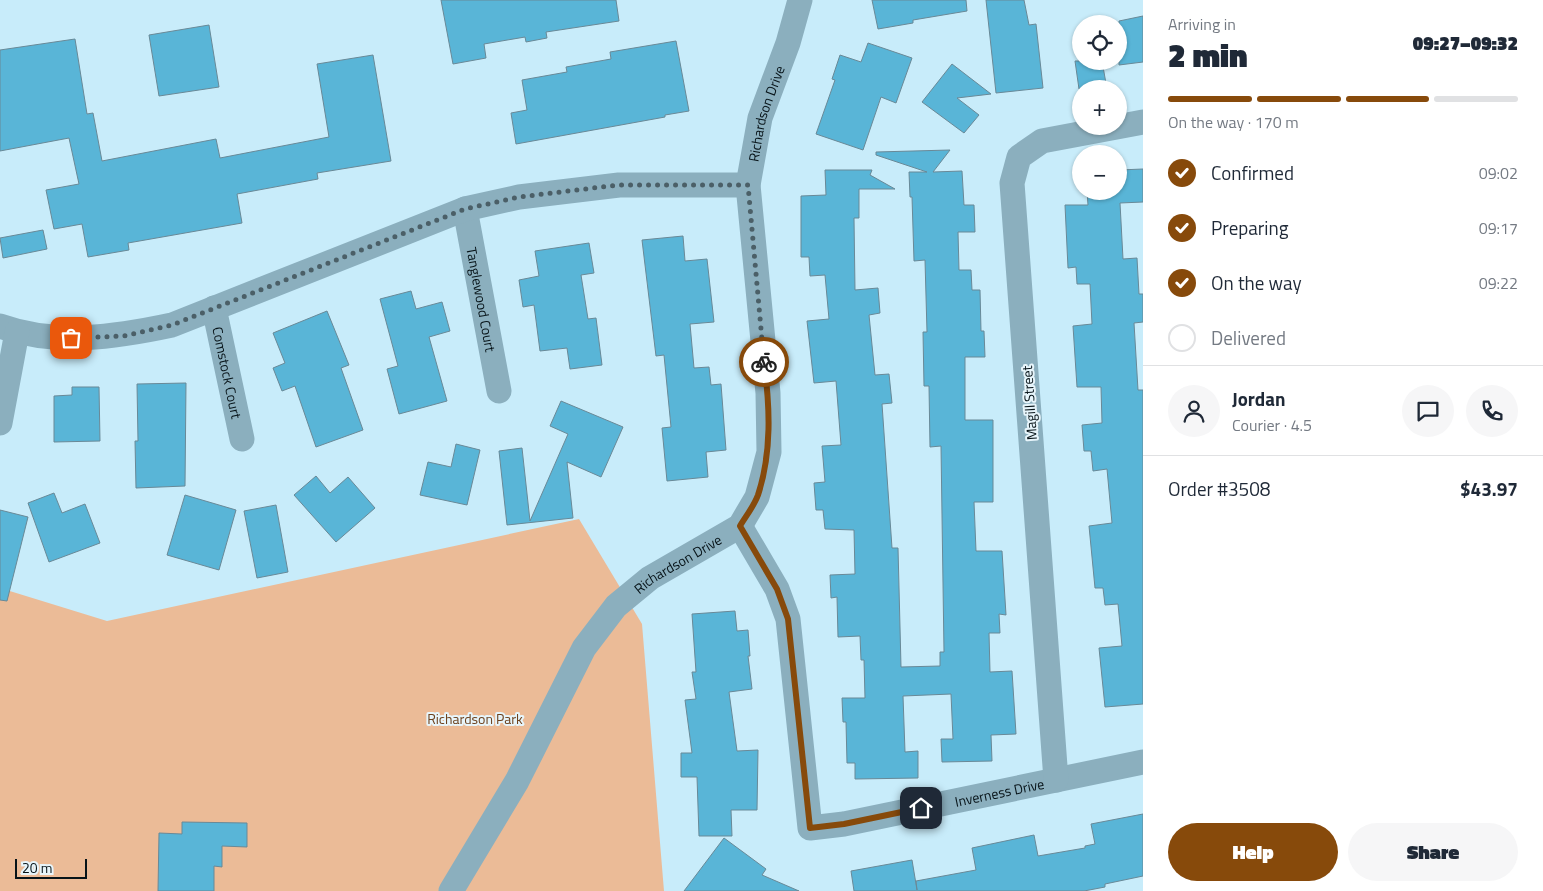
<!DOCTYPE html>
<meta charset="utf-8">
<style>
:root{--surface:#fff;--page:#f6f6f7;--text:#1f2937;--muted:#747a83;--line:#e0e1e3;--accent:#874a0b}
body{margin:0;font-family:"Titillium Web",sans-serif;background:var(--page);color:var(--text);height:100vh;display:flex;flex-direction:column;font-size:19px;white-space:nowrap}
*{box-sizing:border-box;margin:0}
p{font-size:16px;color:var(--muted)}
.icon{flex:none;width:28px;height:28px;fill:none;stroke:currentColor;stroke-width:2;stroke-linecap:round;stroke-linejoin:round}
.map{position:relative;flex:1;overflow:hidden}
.side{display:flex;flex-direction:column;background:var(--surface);width:400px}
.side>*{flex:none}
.controls{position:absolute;left:1072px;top:15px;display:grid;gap:10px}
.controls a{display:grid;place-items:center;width:55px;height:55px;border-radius:50%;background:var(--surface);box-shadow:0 1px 4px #0004;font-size:25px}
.scale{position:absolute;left:15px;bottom:12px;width:72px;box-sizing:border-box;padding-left:5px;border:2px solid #071318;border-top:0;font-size:14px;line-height:18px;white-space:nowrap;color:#071318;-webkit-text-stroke:4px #e7f5fb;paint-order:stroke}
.pin{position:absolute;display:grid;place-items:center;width:42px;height:42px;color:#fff;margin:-21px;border-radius:10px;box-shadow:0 2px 8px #0006}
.courier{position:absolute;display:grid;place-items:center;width:50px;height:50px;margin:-25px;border:4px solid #874a0b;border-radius:50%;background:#fff;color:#222;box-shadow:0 1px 6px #0007}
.summary em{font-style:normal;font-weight:800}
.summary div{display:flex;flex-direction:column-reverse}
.summary{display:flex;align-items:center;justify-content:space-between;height:85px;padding:0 25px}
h1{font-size:32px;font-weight:800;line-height:38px}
.bar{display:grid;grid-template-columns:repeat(4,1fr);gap:8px 5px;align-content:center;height:60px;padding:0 25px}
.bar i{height:6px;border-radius:4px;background:var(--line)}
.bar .on{background:var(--accent)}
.bar p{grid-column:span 4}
.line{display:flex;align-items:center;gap:12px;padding:0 25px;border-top:1px solid var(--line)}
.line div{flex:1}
.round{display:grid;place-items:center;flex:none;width:52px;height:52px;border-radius:26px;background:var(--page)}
ol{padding:0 25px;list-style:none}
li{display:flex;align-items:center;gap:15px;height:55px}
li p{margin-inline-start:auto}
li .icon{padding:5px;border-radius:50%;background:var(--accent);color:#fff;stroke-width:4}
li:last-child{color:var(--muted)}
li i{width:28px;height:28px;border:2px solid var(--line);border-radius:50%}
.button{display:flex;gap:10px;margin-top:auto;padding:10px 25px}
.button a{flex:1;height:58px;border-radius:30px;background:var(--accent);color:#fff;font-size:20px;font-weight:800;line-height:58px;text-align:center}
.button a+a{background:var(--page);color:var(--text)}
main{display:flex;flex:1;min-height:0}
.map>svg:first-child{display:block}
.green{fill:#ebbb97}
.building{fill:#59b5d7;stroke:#698997}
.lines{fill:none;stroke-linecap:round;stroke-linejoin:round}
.minor{stroke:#8bafbe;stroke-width:25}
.done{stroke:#4b5f67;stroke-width:5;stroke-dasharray:0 9}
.route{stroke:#874a0b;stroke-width:6}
.labels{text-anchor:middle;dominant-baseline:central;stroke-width:4;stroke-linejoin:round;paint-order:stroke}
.street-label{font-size:14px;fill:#071318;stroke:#e7f5fb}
.park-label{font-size:14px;fill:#6c411d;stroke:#e7f5fb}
</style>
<main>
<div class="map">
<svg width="1143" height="891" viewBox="0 0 1143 891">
<rect width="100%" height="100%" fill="#c8ecfa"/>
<!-- green -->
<polygon class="green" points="579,519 642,624 664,891 0,891 0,588 107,621"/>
<!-- building -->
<g class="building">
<polygon points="441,0 616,0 619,21 546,32 547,38 526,42 525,37 484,44 486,58 453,64"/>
<polygon points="872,0 966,0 967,11 913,20 913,23 878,29"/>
<polygon points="986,0 1024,0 1029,25 1036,24 1043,88 996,93"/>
<polygon points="1143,16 1143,62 1119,65 1119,21"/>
<polygon points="209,25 219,87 159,96 149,35"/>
<polygon points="75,39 87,114 93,113 102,161 216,139 220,158 329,137 317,64 373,55 391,161 317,173 318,179 237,194 242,223 128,243 129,250 88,257 82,224 54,229 46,190 79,184 69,138 0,151 0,50"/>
<polygon points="676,41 689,111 665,115 665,117 516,144 511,113 527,110 522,80 567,72 566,67 611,59 610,52"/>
<polygon points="868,43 912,58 896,103 881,97 863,150 816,134 835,80 832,79 840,55 861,62"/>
<polygon points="1075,61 1102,61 1107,89 1079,89"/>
<polygon points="952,64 991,94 957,98 979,115 964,133 922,102"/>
<polygon points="950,150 933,172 962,171 964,205 974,205 975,232 958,232 959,270 971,270 972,290 980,290 981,331 984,331 985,357 965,357 965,420 993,420 993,502 974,502 976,551 1002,551 1006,615 999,614 1000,633 989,633 990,672 1012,671 1016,734 991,735 992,761 942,762 941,739 953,739 951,694 903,696 905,752 918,751 918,778 855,779 855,763 847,763 846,722 843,722 842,698 865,698 864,660 861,660 860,636 838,637 837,597 831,598 830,575 855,574 854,530 825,529 823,510 816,510 814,483 825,482 822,446 841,445 836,381 814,383 807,321 829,319 825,275 810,276 809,257 801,257 801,196 826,195 825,170 872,170 870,175 895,189 859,189 859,218 854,218 855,290 878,288 880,313 869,315 875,375 889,374 892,403 882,404 892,548 898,548 901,667 940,666 940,652 944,652 941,446 930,447 929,386 924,386 923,332 927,332 925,260 914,261 912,197 910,197 909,172 927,172 876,155 876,152"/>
<polygon points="1143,169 1143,202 1120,203 1123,259 1137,258 1139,294 1143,294 1143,322 1134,323 1138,390 1143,390 1143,704 1105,707 1099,648 1122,646 1118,604 1105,605 1103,588 1095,588 1089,526 1112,523 1107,469 1093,471 1091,451 1084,451 1082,425 1102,423 1101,387 1077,387 1073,326 1092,324 1090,284 1077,284 1076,267 1068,268 1065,205 1088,205 1087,191 1119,191 1119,170"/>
<polygon points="43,230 47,249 3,258 0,238"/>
<polygon points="683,236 685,261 707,259 714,322 690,324 694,368 709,367 711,385 721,384 726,450 706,452 708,477 667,481 662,428 671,427 664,355 656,356 642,240"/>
<polygon points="589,243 594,273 581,275 588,319 596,318 602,365 570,369 567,348 540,351 534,305 523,307 519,280 539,276 535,251"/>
<polygon points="411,291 416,309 442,302 450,331 429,337 447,401 399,414 387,369 398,366 380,299"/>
<polygon points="327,311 349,365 341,368 363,430 316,447 295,386 282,391 273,368 285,363 273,333"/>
<polygon points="186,383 185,486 136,488 135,441 138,441 137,384"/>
<polygon points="72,387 99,387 100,441 54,442 54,396 72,395"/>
<polygon points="561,401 623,427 601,477 567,462 573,518 507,525 499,451 522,448 530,521 568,434 550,426"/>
<polygon points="456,444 480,450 467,505 420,495 428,462 451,467"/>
<polygon points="316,476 330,493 348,477 375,508 336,542 294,495"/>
<polygon points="54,493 62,513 85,504 100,543 49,562 28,503"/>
<polygon points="185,495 236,510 219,570 167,555"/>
<polygon points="276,505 288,572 257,578 244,511"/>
<polygon points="0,510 28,517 7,601 0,600"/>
<polygon points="735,611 737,631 748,630 750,656 748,656 752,689 729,692 737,751 758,750 757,810 731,810 732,836 699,836 697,777 681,777 681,753 692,753 685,700 696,699 692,672 696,672 692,614"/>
<polygon points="1143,814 1143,876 1105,884 1105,887 1084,891 854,891 851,871 912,860 917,890 916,881 976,870 972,848 1034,835 1038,856 1085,848 1085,846 1095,844 1091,824"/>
<polygon points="182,822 247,823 247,847 222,846 222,867 214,866 214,891 158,891 159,833 182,834"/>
<polygon points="724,838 766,869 762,875 799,891 684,891"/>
</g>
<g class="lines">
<!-- minor -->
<g class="minor">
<path id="s1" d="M 465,209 L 499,391"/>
<path id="s2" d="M 214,308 L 242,439"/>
<path d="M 0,326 C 56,346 116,337 172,325 L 465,209 L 519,197 L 619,185 L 748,185"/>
<polyline points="0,423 17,332"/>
<path id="s3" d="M 740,526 L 777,589 L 788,619 L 810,828 L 844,824 L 1143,762"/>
<polyline points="1056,780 1012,183 1019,157 1042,141 1143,122"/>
<path id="s4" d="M 451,891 L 517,781 L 584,648 L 616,606 L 650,578 L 740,526 L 757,497 L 769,452 L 768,393 L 748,185 L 760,118 L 788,43 L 800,0"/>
</g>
</g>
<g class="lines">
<!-- done -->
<polyline class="done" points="71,338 124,336 172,325 465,209 519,197 618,185 748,185 764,362"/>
<!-- route -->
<path class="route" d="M 764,362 C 770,407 772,452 758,495 C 754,506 746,516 740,526 L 777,589 L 788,619 L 810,828 L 844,824 L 921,808"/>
</g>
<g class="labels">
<!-- street labels -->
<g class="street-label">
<text stroke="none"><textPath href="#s4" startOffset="900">Richardson Drive</textPath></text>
<text stroke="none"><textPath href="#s1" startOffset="92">Tanglewood Court</textPath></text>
<text stroke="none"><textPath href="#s2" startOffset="66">Comstock Court</textPath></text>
<text transform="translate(1029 403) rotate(-94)">Magill Street</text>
<text stroke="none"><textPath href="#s4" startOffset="405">Richardson Drive</textPath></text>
<text stroke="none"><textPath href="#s3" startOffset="508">Inverness Drive</textPath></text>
</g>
<!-- park labels -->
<g class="park-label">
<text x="475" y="718">Richardson Park</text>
</g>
</g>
</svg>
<div class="controls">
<a><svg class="icon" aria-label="locate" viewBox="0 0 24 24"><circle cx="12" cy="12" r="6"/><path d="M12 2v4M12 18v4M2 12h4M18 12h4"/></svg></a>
<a>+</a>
<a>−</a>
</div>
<div class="scale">20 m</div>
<div class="pin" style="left:71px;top:338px;background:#ea580c"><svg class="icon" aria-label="bag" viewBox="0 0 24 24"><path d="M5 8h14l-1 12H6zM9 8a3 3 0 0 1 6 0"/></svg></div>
<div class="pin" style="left:921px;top:808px;background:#1f2937"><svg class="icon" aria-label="home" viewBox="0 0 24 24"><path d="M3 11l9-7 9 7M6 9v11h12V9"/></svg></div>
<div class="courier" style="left:764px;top:362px"><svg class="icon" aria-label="bike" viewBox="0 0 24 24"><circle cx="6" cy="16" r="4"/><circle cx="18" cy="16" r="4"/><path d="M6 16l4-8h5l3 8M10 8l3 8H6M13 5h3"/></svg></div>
</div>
<section class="side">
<div class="summary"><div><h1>2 min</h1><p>Arriving in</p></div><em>09:27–09:32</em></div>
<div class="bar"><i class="on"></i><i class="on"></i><i class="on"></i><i></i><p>On the way · 170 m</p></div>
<ol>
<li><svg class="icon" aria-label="check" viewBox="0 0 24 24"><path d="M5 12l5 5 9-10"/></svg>Confirmed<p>09:02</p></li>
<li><svg class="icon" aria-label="check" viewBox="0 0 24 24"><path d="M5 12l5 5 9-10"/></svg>Preparing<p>09:17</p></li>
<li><svg class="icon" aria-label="check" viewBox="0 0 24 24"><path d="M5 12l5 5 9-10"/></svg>On the way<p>09:22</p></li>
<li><i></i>Delivered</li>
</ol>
<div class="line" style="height:90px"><a class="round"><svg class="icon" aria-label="person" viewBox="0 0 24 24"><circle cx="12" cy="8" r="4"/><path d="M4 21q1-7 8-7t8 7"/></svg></a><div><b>Jordan</b><p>Courier · 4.5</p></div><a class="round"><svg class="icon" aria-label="chat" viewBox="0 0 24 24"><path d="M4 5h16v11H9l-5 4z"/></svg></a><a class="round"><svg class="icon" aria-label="phone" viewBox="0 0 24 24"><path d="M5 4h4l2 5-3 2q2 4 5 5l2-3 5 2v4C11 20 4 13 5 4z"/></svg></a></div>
<div class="line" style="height:65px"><div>Order #3508</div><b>$43.97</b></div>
<div class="button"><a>Help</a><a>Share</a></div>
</section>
</main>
